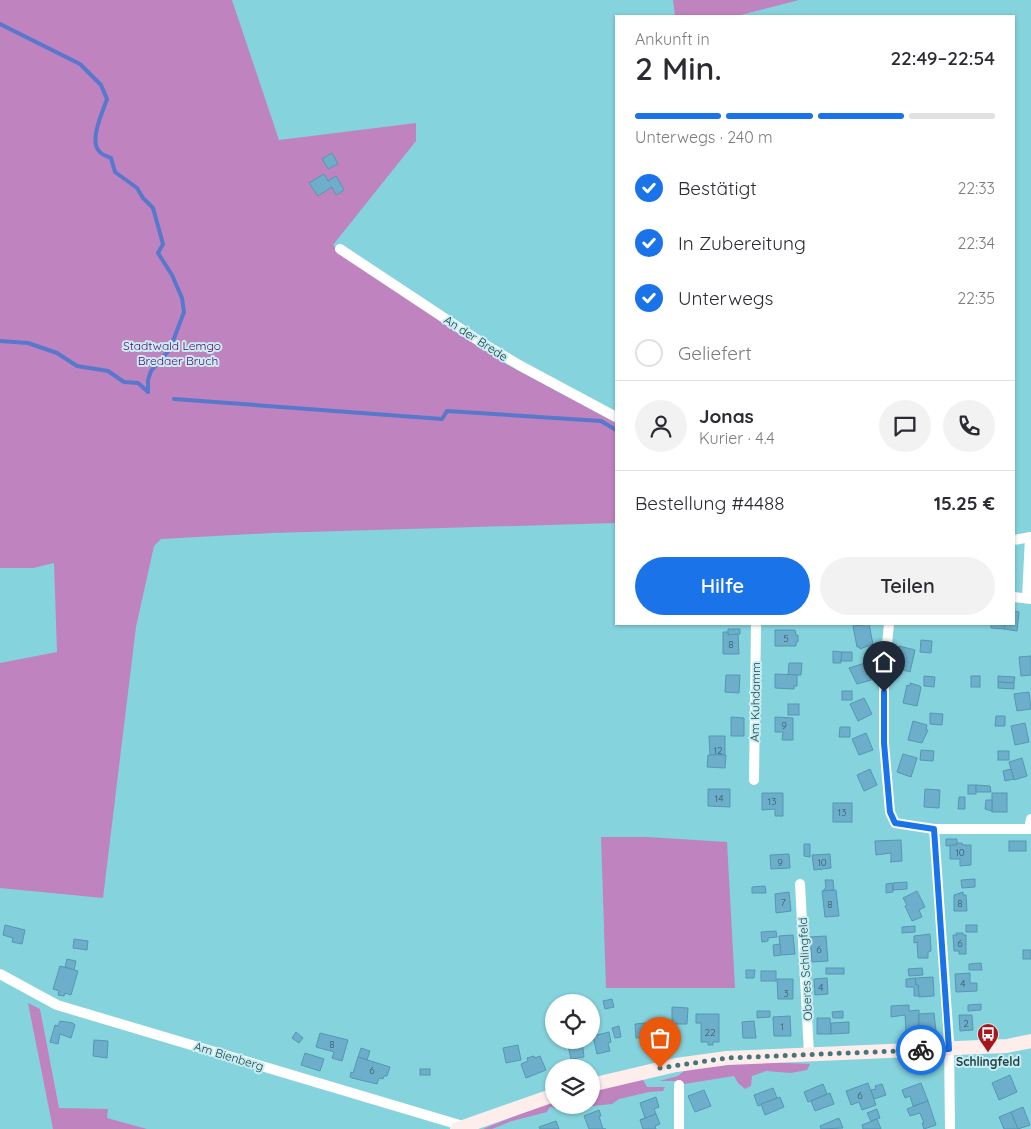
<!DOCTYPE html>
<html lang="de">
<meta charset="utf-8">
<style>
:root{--surface:#fff;--page:#f2f2f3;--text:#2b2b33;--muted:#7c7c81;--line:#e1e1e2;--accent:#1a73e8}
body{margin:0;font-family:Quicksand,sans-serif;background:var(--page);color:var(--text);height:100vh;display:flex;flex-direction:column;font-size:19px;white-space:nowrap}
*{box-sizing:border-box;margin:0}
p{font-size:16px;color:var(--muted)}
.icon{flex:none;width:28px;height:28px;fill:none;stroke:currentColor;stroke-width:2;stroke-linecap:round;stroke-linejoin:round}
.map{position:relative;flex:1;overflow:hidden}
.side{position:absolute;left:615px;top:15px;width:400px;height:610px;display:flex;flex-direction:column;background:var(--surface);border-radius:0px;box-shadow:0 1px 4px #0004}
.side>*{flex:none}
.fabs{position:absolute;left:545px;top:994px;display:grid;gap:10px}
.fabs a{display:grid;place-items:center;width:55px;height:55px;border-radius:50%;background:var(--surface);box-shadow:0 1px 4px #0004;font-size:25px}
.pin{position:absolute;display:grid;place-items:center;width:42px;height:42px;color:#fff;margin:-51px -21px;border-radius:50% 50% 50% 0;rotate:-45deg;box-shadow:0 0 5px #0007}
.pin .icon{rotate:45deg}
.courier{position:absolute;display:grid;place-items:center;width:50px;height:50px;margin:-25px;border:4px solid #1a73e8;border-radius:50%;background:#fff;color:#222;box-shadow:0 1px 6px #0007}
.headline em{font-style:normal;font-weight:600}
.headline div{display:flex;flex-direction:column-reverse}
.headline{display:flex;align-items:center;justify-content:space-between;height:85px;padding:0 20px}
h1{font-size:32px;font-weight:600;line-height:38px}
.bar{display:grid;grid-template-columns:repeat(4,1fr);gap:8px 5px;align-content:center;height:60px;padding:0 20px}
.bar i{height:6px;border-radius:4px;background:var(--line)}
.bar .on{background:var(--accent)}
.bar p{grid-column:span 4}
.line{display:flex;align-items:center;gap:12px;padding:0 20px;border-top:1px solid var(--line)}
.line div{flex:1}
.round{display:grid;place-items:center;flex:none;width:52px;height:52px;border-radius:26px;background:var(--page)}
ol{padding:0 20px;list-style:none}
li{display:flex;align-items:center;gap:15px;height:55px}
li p{margin-inline-start:auto}
li .icon{padding:5px;border-radius:50%;background:var(--accent);color:#fff;stroke-width:4}
li:last-child{color:var(--muted)}
li i{width:28px;height:28px;border:2px solid var(--line);border-radius:50%}
.button{display:flex;gap:10px;margin-top:auto;padding:10px 20px}
.button a{flex:1;height:58px;border-radius:30px;background:var(--accent);color:#fff;font-size:20px;font-weight:600;line-height:58px;text-align:center}
.button a+a{background:var(--page);color:var(--text)}
.map>svg:first-child{display:block}
.green{fill:#bf83c0}
.lines{fill:none;stroke-linecap:round;stroke-linejoin:round}
.stream{stroke:#5878cc;stroke-width:4}
.building{fill:#6dafca;stroke:#5597b1}
.street{stroke:#fff;stroke-width:10}
.secondary{stroke:#fdeeec;stroke-width:14}
.done{stroke:#44757b;stroke-width:5;stroke-dasharray:0 9}
.route{stroke:#1a73e8;stroke-width:6}
.labels{text-anchor:middle;dominant-baseline:central;stroke-width:4;stroke-linejoin:round;paint-order:stroke}
.number-label{font-size:10px;fill:#345d67}
.street-label{font-size:12px;fill:#214246;stroke:#c8edf2}
.park-label{font-size:12px;fill:#630168;stroke:#c8edf2}
.poi-label{font-size:12px;font-weight:bold;fill:#214246;stroke:#c8edf2}
</style>
<div class="map">
<svg width="1031" height="1129" viewBox="0 0 1031 1129">
<rect width="100%" height="100%" fill="#85d3dd"/>
<!-- green -->
<g class="green">
<polygon points="0,0 232,0 279,140 416,123 416,141 333,245 344,255 439,320 506,364 616,423 616,523 272,533 161,539 154,546 136,627 103,898 0,888 0,663 57,652 54,563 33,568 0,568"/>
<polygon points="673,0 799,0 737,16 675,16"/>
<polygon points="601,837 647,837 727,842 735,988 606,988"/>
<polygon points="28,1003 40,1009 59,1108 108,1109 107,1118 147,1129 53,1129"/>
<polygon points="760,1062 810,1064 807,1070 791,1073 766,1071 752,1076 751,1086 745,1089 738,1083 734,1076 684,1084 681,1081 659,1081 678,1076 684,1071 699,1067"/>
<polygon points="630,1079 643,1080 647,1087 665,1087 663,1091 649,1092 619,1099 612,1104 565,1109 550,1107 547,1112 512,1121 492,1129 483,1129 554,1100 554,1105 591,1105 591,1088"/>
</g>
<g class="lines">
<!-- stream -->
<g class="stream">
<path d="M 0,24 L 80,64 L 101,85 L 107,99 C 103,111 88,142 100,152 C 102,155 107,156 111,158 L 115,172 L 137,188 L 143,198 L 153,208 L 163,244 L 158,253 L 172,275 L 182,298 L 184,312 L 170,349 L 151,371 L 148,380 L 148,392"/>
<polyline points="0,341 28,343 57,353 77,366 108,371 124,382 138,383 148,392"/>
<polyline points="174,399 442,419 447,411 601,421 616,430"/>
</g>
</g>
<!-- building -->
<g class="building">
<polygon points="332,153 338,164 328,169 322,159"/>
<polygon points="324,174 328,181 336,176 344,190 336,195 332,187 318,196 309,183"/>
<polygon points="1014,611 1019,612 1017,631 1004,629 1005,624 1014,624"/>
<polygon points="869,624 873,644 860,649 860,647 857,647 853,626"/>
<polygon points="991,624 1005,624 1004,629 991,628"/>
<polygon points="728,629 740,629 740,634 728,635"/>
<polygon points="775,630 795,630 796,635 798,635 798,642 796,642 796,646 775,646"/>
<polygon points="723,632 728,632 728,635 738,634 739,654 723,654"/>
<polygon points="921,640 932,641 931,653 920,652"/>
<polygon points="899,646 915,650 910,672 900,669 900,667 895,666"/>
<polygon points="833,651 842,652 841,663 833,663"/>
<polygon points="842,652 852,652 852,661 841,661"/>
<polygon points="1031,656 1031,675 1021,676 1019,657"/>
<polygon points="789,663 802,663 801,675 788,675"/>
<polygon points="865,663 871,680 857,684 849,668"/>
<polygon points="775,674 797,675 797,686 794,686 794,689 775,688"/>
<polygon points="726,675 740,675 739,693 725,692"/>
<polygon points="924,676 935,677 934,687 924,686"/>
<rect x="971" y="676" width="9" height="11"/>
<polygon points="998,676 1015,677 1014,683 998,682"/>
<polygon points="998,682 1014,683 1014,689 998,688"/>
<polygon points="910,683 920,686 921,688 917,706 903,703 907,685 910,686"/>
<rect x="842" y="691" width="10" height="9"/>
<polygon points="1029,692 1031,709 1017,711 1014,694"/>
<polygon points="864,698 872,714 858,721 850,704"/>
<rect x="788" y="704" width="11" height="11"/>
<polygon points="930,713 943,714 942,725 930,724"/>
<polygon points="996,716 1005,716 1005,726 995,726"/>
<polygon points="731,717 744,718 744,736 731,736"/>
<polygon points="775,717 793,718 793,740 782,740 783,732 775,732"/>
<polygon points="913,721 927,725 926,730 928,730 922,743 908,740"/>
<polygon points="1025,723 1029,742 1015,745 1011,726"/>
<polygon points="840,727 850,727 850,737 839,737"/>
<polygon points="866,733 873,750 859,755 852,739"/>
<polygon points="709,736 725,736 725,755 710,755"/>
<polygon points="921,750 934,751 933,761 920,760"/>
<rect x="998" y="751" width="11" height="9"/>
<polygon points="903,754 917,758 911,777 897,772"/>
<polygon points="708,755 726,755 725,768 707,767"/>
<polygon points="1022,758 1027,776 1014,780 1009,762"/>
<polygon points="870,769 877,785 864,791 857,775"/>
<polygon points="1011,769 1014,779 1005,781 1003,771"/>
<rect x="968" y="785" width="8" height="9"/>
<polygon points="976,785 990,786 991,792 976,792"/>
<polygon points="708,789 730,789 730,807 708,806"/>
<polygon points="925,789 940,790 939,808 924,807"/>
<polygon points="762,793 783,793 783,816 775,816 775,809 762,810"/>
<rect x="992" y="793" width="15" height="19"/>
<polygon points="959,797 965,797 965,809 958,809"/>
<polygon points="986,800 992,800 992,811 985,809"/>
<rect x="833" y="803" width="19" height="19"/>
<polygon points="946,839 957,839 957,845 946,846"/>
<polygon points="901,840 902,861 890,862 891,861 891,853 876,855 875,841"/>
<rect x="1009" y="841" width="17" height="10"/>
<polygon points="957,843 962,843 963,845 971,845 971,865 960,866 960,859 950,859 950,845 957,845"/>
<polygon points="804,844 810,844 810,857 804,856"/>
<polygon points="789,854 790,868 771,869 770,855"/>
<polygon points="830,854 831,868 814,870 812,855"/>
<polygon points="975,879 975,887 962,888 961,880"/>
<polygon points="825,880 833,880 834,890 823,891 826,887"/>
<polygon points="907,882 907,889 893,890 893,883"/>
<polygon points="892,883 893,892 886,893 886,884"/>
<polygon points="765,886 766,893 752,893 752,887"/>
<polygon points="836,890 839,916 825,917 822,891"/>
<polygon points="917,891 925,907 919,910 922,917 912,921 905,906 907,905 903,898"/>
<polygon points="789,892 791,911 776,913 775,894"/>
<polygon points="963,892 963,895 966,895 967,911 954,911 954,895"/>
<polygon points="5,925 25,930 22,944 12,942 13,938 3,935"/>
<rect x="966" y="925" width="11" height="7"/>
<polygon points="915,926 915,932 902,933 902,927"/>
<polygon points="776,931 777,937 768,938 768,941 762,942 761,932"/>
<polygon points="956,933 963,933 963,935 966,935 966,954 959,954 959,951 954,951 953,935 957,935"/>
<polygon points="930,934 931,951 928,952 928,958 918,958 917,942 914,943 914,936"/>
<polygon points="793,935 795,954 781,955 779,936"/>
<polygon points="826,936 828,961 812,962 810,937"/>
<polygon points="74,939 88,941 87,950 73,948"/>
<polygon points="780,944 781,955 774,956 773,945"/>
<rect x="1023" y="950" width="8" height="9"/>
<polygon points="67,959 76,961 74,970 65,967"/>
<polygon points="981,963 982,970 969,970 969,964"/>
<polygon points="60,966 78,971 71,995 65,993 64,996 58,995 59,991 53,989"/>
<rect x="826" y="968" width="18" height="6"/>
<polygon points="922,968 923,975 909,976 908,969"/>
<polygon points="746,970 755,970 754,978 746,978"/>
<rect x="761" y="971" width="15" height="10"/>
<polygon points="970,973 970,983 977,983 977,991 956,992 955,974"/>
<polygon points="933,977 934,996 919,997 918,985 916,985 915,978"/>
<polygon points="827,978 828,994 815,995 814,979"/>
<polygon points="915,978 916,985 918,985 919,996 914,996 914,987 906,987 906,979"/>
<polygon points="777,979 793,979 793,999 778,999"/>
<polygon points="612,999 614,1007 605,1009 603,1001"/>
<polygon points="981,1004 981,1010 968,1011 968,1005"/>
<polygon points="909,1005 909,1011 919,1010 919,1033 906,1032 905,1015 891,1017 891,1006"/>
<polygon points="672,1007 688,1008 687,1024 672,1024"/>
<polygon points="757,1011 770,1011 770,1017 757,1018"/>
<polygon points="843,1011 843,1018 833,1018 832,1012"/>
<polygon points="934,1013 936,1032 919,1033 919,1014"/>
<polygon points="696,1014 719,1014 719,1042 713,1042 713,1045 708,1045 708,1042 701,1042 701,1023 696,1023"/>
<polygon points="959,1015 972,1015 973,1030 960,1031"/>
<polygon points="790,1016 791,1036 774,1036 773,1017"/>
<polygon points="817,1018 830,1018 831,1034 817,1034"/>
<polygon points="60,1021 73,1023 75,1025 71,1038 60,1034 58,1044 50,1042 55,1025 58,1026"/>
<polygon points="754,1021 756,1038 743,1038 742,1022"/>
<polygon points="849,1022 849,1033 831,1034 831,1023"/>
<polygon points="646,1023 646,1027 643,1029 644,1037 636,1038 635,1024"/>
<polygon points="619,1026 621,1037 615,1038 612,1028"/>
<polygon points="660,1027 662,1045 646,1047 643,1029"/>
<polygon points="296,1032 303,1038 299,1043 292,1038"/>
<polygon points="609,1032 611,1042 608,1043 610,1051 597,1054 593,1036"/>
<polygon points="320,1033 348,1040 342,1061 332,1058 334,1052 316,1047"/>
<polygon points="94,1040 108,1041 107,1058 93,1056"/>
<polygon points="573,1040 582,1040 584,1057 571,1059 567,1041"/>
<polygon points="518,1045 521,1060 506,1063 503,1048"/>
<polygon points="361,1048 370,1051 367,1060 358,1057"/>
<polygon points="305,1053 324,1059 320,1071 301,1065"/>
<polygon points="534,1056 535,1058 540,1056 546,1070 526,1078 521,1064 528,1061 527,1058"/>
<polygon points="358,1057 390,1067 387,1076 384,1076 383,1079 379,1078 377,1084 352,1078 350,1077 351,1072 353,1073"/>
<rect x="420" y="1069" width="10" height="6"/>
<polygon points="1010,1075 1017,1092 999,1100 992,1083"/>
<polygon points="868,1083 876,1105 862,1110 859,1102 851,1105 846,1091"/>
<polygon points="921,1083 928,1101 913,1106 910,1096 905,1098 902,1090"/>
<polygon points="823,1084 827,1094 808,1102 804,1092"/>
<polygon points="882,1084 886,1095 874,1099 871,1090 876,1089 875,1086"/>
<polygon points="773,1088 777,1098 758,1106 754,1095"/>
<polygon points="704,1090 711,1106 695,1112 688,1096"/>
<polygon points="830,1093 834,1104 815,1111 811,1101"/>
<polygon points="656,1097 659,1107 654,1109 656,1114 640,1120 645,1118 640,1103"/>
<polygon points="780,1097 784,1107 765,1115 761,1104"/>
<polygon points="928,1101 936,1125 924,1129 922,1123 924,1123 920,1113 910,1116 907,1109"/>
<polygon points="1023,1107 1030,1125 1018,1129 1011,1112"/>
<polygon points="877,1109 880,1118 871,1121 867,1113"/>
<polygon points="599,1110 601,1116 599,1116 603,1129 606,1129 589,1129 584,1116"/>
<polygon points="1011,1112 1018,1129 1004,1129 999,1117"/>
<polygon points="656,1114 660,1124 655,1126 656,1129 643,1129 640,1120"/>
<polygon points="839,1118 843,1128 821,1129 820,1126"/>
<polygon points="877,1119 881,1129 863,1129 862,1125"/>
<polygon points="556,1121 559,1129 540,1129 539,1127"/>
</g>
<g class="lines">
<!-- street -->
<g class="street">
<polyline points="340,249 479,341 519,365 616,417"/>
<polyline points="1014,540 1031,537"/>
<polyline points="1014,597 1031,599"/>
<polyline points="1027,598 1030,537"/>
<polyline points="889,624 884,675 884,743 890,812 895,823 934,829 1029,829 1031,819"/>
<polyline points="754,780 756,624"/>
<polyline points="934,829 949,1042 950,1129"/>
<polyline points="800,884 809,1054"/>
<polyline points="0,974 57,1005 463,1126"/>
<polyline points="679,1085 679,1129"/>
</g>
<!-- secondary -->
<g class="secondary">
<polyline points="591,1085 676,1065 727,1058 980,1047 1007,1046 1031,1041"/>
<polyline points="457,1129 554,1095"/>
</g>
</g>
<g class="lines">
<!-- done -->
<polyline class="done" points="660,1068 727,1058 921,1050"/>
<!-- route -->
<polyline class="route" points="884,692 884,743 890,812 895,823 934,829 949,1049 921,1050"/>
</g>
<!-- icons -->
<defs>
<g id="bus-pin" transform="scale(1.125)"><path d="M0 17L-7.5 6A9.5 9.5 0 1 1 7.5 6Z" fill="#a9151b" stroke="#c8edf2"/><path d="M-5-6H5V4H4V6H2V4H-2V6H-4V4H-5ZM-3.5-4V0h7V-4ZM-3.5 1.2v1.5H-2V1.2ZM2 1.2v1.5H3.5V1.2Z" fill="#fff"/></g>
</defs>
<g fill-rule="evenodd">
<use href="#bus-pin" x="988" y="1034"/>
</g>
<g class="labels">
<!-- number labels -->
<g class="number-label">
<text x="786" y="638">5</text>
<text x="731" y="644">8</text>
<text x="784" y="725">9</text>
<text x="718" y="750">12</text>
<text x="719" y="798">14</text>
<text x="772" y="801">13</text>
<text x="842" y="812">13</text>
<text x="960" y="852">10</text>
<text x="780" y="862">9</text>
<text x="822" y="862">10</text>
<text x="783" y="902">7</text>
<text x="960" y="903">8</text>
<text x="830" y="904">8</text>
<text x="960" y="943">6</text>
<text x="819" y="949">6</text>
<text x="963" y="983">4</text>
<text x="821" y="987">4</text>
<text x="786" y="993">3</text>
<text x="966" y="1023">2</text>
<text x="782" y="1026">1</text>
<text x="710" y="1032">22</text>
<text x="332" y="1044">8</text>
<text x="372" y="1070">6</text>
<text x="860" y="1095">6</text>
</g>
<!-- street labels -->
<g class="street-label">
<text transform="translate(476 338) rotate(33)">An der Brede</text>
<text transform="translate(755 702) rotate(-89)">Am Kuhdamm</text>
<text transform="translate(805 969) rotate(-93)">Oberes Schlingfeld</text>
<text transform="translate(229 1056) rotate(17)">Am Bienberg</text>
</g>
<!-- park labels -->
<g class="park-label">
<text x="172" y="345">Stadtwald Lemgo</text>
<text x="178" y="360">Bredaer Bruch</text>
</g>
<!-- poi labels -->
<g class="poi-label">
<text x="988" y="1061">Schlingfeld</text>
</g>
</g>
</svg>
<div class="fabs">
<a><svg class="icon" aria-label="locate" viewBox="0 0 24 24"><circle cx="12" cy="12" r="6"/><path d="M12 2v4M12 18v4M2 12h4M18 12h4"/></svg></a>
<a><svg class="icon" aria-label="layers" viewBox="0 0 24 24"><path d="M12 4l9 5-9 5-9-5zM3 14l9 5 9-5"/></svg></a>
</div>
<div class="pin" style="left:660px;top:1068px;background:#ea580c"><svg class="icon" aria-label="bag" viewBox="0 0 24 24"><path d="M5 8h14l-1 12H6zM9 8a3 3 0 0 1 6 0"/></svg></div>
<div class="pin" style="left:884px;top:692px;background:#1f2937"><svg class="icon" aria-label="home" viewBox="0 0 24 24"><path d="M3 11l9-7 9 7M6 9v11h12V9"/></svg></div>
<div class="courier" style="left:921px;top:1050px"><svg class="icon" aria-label="bike" viewBox="0 0 24 24"><circle cx="6" cy="16" r="4"/><circle cx="18" cy="16" r="4"/><path d="M6 16l4-8h5l3 8M10 8l3 8H6M13 5h3"/></svg></div>
<section class="side">
<div class="headline"><div><h1>2 Min.</h1><p>Ankunft in</p></div><em>22:49–22:54</em></div>
<div class="bar"><i class="on"></i><i class="on"></i><i class="on"></i><i></i><p>Unterwegs · 240 m</p></div>
<ol>
<li><svg class="icon" aria-label="check" viewBox="0 0 24 24"><path d="M5 12l5 5 9-10"/></svg>Bestätigt<p>22:33</p></li>
<li><svg class="icon" aria-label="check" viewBox="0 0 24 24"><path d="M5 12l5 5 9-10"/></svg>In Zubereitung<p>22:34</p></li>
<li><svg class="icon" aria-label="check" viewBox="0 0 24 24"><path d="M5 12l5 5 9-10"/></svg>Unterwegs<p>22:35</p></li>
<li><i></i>Geliefert</li>
</ol>
<div class="line" style="height:90px"><a class="round"><svg class="icon" aria-label="person" viewBox="0 0 24 24"><circle cx="12" cy="8" r="4"/><path d="M4 21q1-7 8-7t8 7"/></svg></a><div><b>Jonas</b><p>Kurier · 4.4</p></div><a class="round"><svg class="icon" aria-label="chat" viewBox="0 0 24 24"><path d="M4 5h16v11H9l-5 4z"/></svg></a><a class="round"><svg class="icon" aria-label="phone" viewBox="0 0 24 24"><path d="M5 4h4l2 5-3 2q2 4 5 5l2-3 5 2v4C11 20 4 13 5 4z"/></svg></a></div>
<div class="line" style="height:65px"><div>Bestellung #4488</div><b>15.25 €</b></div>
<div class="button"><a>Hilfe</a><a>Teilen</a></div>
</section>
</div>
